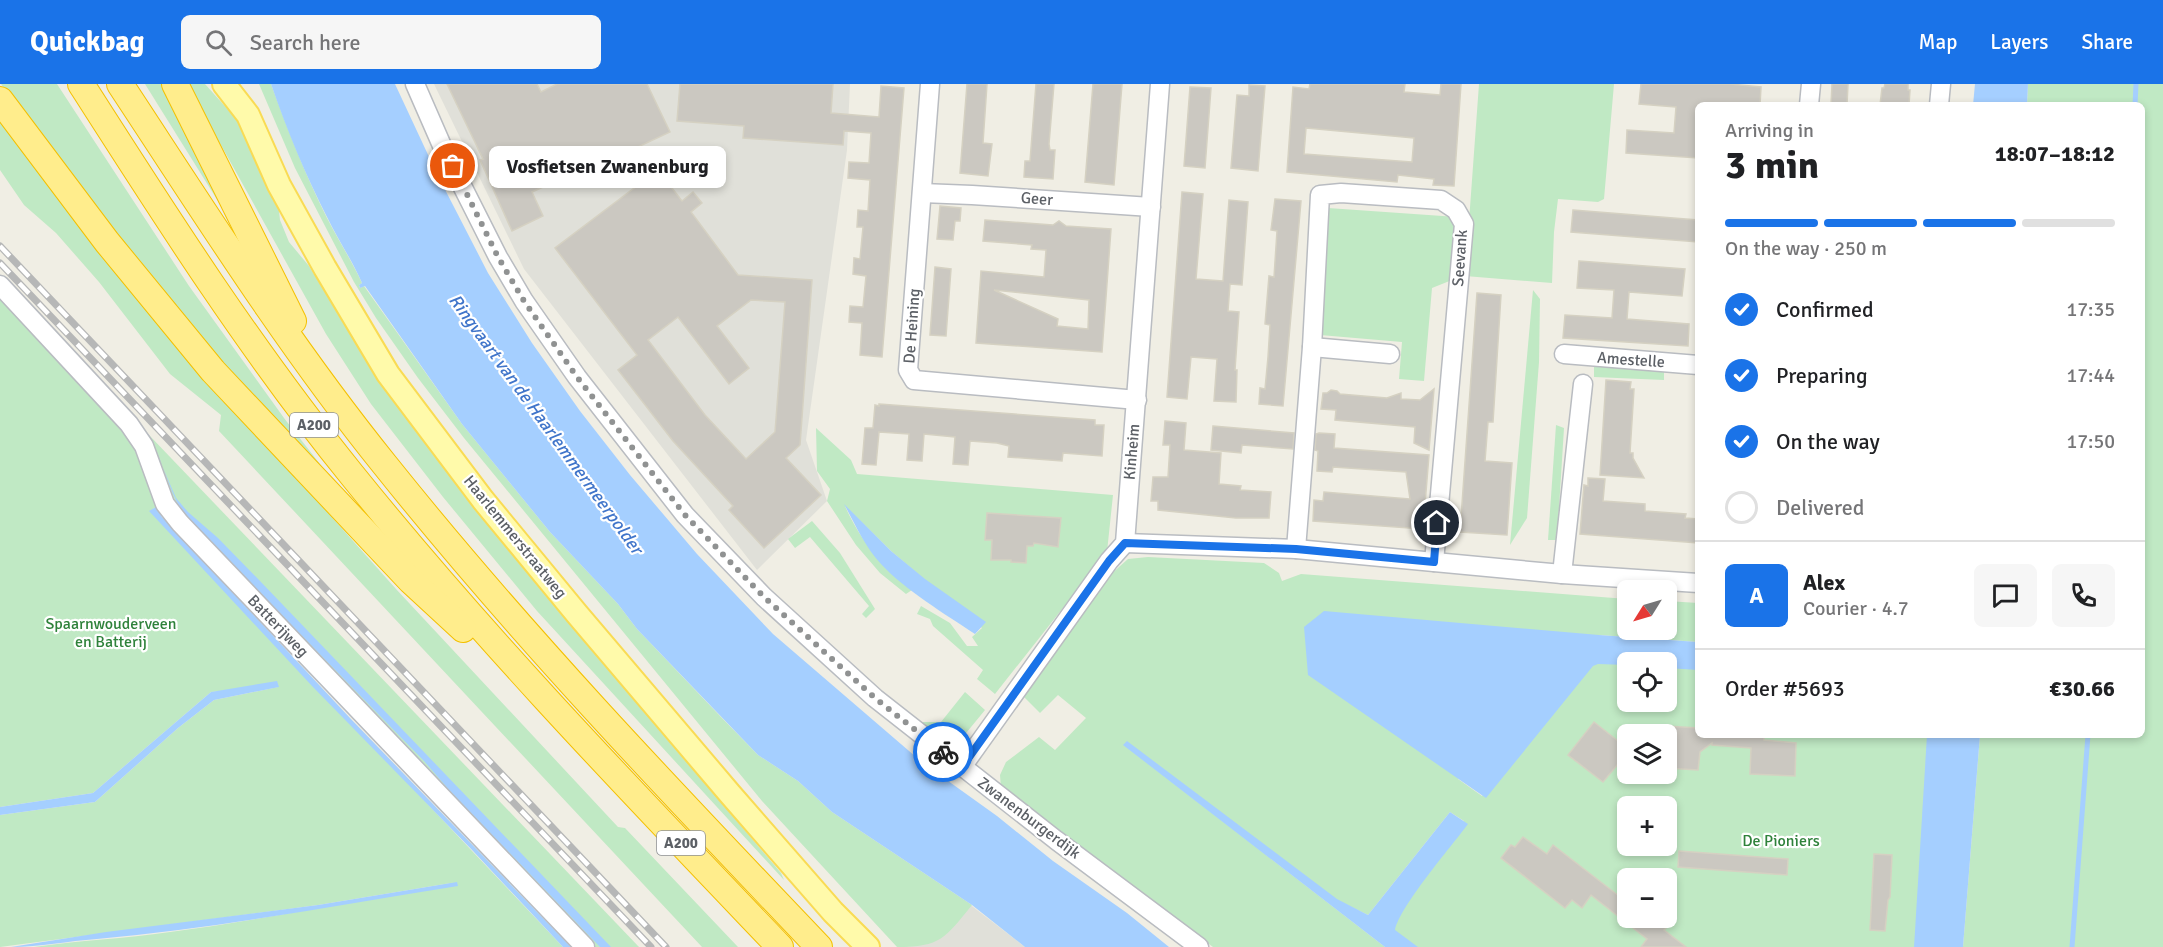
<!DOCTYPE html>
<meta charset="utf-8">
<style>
:root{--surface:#fff;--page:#f6f6f6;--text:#202124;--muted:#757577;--line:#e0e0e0;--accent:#1a73e8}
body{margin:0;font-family:Signika,sans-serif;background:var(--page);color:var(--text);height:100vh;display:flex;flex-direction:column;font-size:22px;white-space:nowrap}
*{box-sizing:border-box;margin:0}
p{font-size:20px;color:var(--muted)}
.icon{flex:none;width:33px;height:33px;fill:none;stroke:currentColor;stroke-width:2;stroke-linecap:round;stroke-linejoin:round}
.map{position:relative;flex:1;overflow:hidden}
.sheet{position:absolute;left:1695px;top:18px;width:450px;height:636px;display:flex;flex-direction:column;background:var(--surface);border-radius:9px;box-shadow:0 3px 9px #0003}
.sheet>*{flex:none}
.needle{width:39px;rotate:233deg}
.tools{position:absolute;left:1617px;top:496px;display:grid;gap:12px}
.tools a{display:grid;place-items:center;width:60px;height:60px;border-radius:9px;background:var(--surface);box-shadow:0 3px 9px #0003;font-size:30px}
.pin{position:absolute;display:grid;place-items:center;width:51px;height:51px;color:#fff;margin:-26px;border:3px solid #fff;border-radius:50%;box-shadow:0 2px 6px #0007}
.courier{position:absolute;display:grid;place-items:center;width:60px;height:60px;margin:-30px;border:4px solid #1a73e8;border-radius:50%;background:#fff;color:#222;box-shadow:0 2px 8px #0007}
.bubble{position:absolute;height:42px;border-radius:9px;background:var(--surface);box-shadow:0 3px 9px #0003;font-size:20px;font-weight:800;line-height:42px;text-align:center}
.head em{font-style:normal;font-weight:800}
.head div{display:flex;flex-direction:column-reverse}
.head{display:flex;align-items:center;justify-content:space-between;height:102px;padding:0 30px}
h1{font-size:39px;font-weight:800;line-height:45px}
.bar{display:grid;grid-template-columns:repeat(4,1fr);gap:9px 6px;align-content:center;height:72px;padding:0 30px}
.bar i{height:8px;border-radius:4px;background:var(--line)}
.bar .active{background:var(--accent)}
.bar p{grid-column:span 4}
.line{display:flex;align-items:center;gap:15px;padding:0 30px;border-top:2px solid var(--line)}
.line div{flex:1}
.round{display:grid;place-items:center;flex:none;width:63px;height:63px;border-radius:9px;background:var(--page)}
ol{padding:0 30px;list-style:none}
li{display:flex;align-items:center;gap:18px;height:66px}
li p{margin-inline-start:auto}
li .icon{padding:6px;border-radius:50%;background:var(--accent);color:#fff;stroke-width:4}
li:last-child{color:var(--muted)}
li i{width:33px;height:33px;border:3px solid var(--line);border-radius:50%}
header{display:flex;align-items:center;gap:36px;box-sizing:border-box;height:84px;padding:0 30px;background:var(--accent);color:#fff}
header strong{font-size:28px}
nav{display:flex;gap:33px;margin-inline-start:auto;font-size:21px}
.search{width:420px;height:54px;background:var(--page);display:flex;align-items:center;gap:15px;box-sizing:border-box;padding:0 21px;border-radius:9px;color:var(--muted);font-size:22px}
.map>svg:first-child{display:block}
.industrial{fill:#e0e0d9}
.green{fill:#c0e9c4;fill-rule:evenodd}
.water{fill:#a5cfff}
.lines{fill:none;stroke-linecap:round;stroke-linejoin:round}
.stream{stroke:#a5cfff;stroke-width:5}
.building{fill:#cbc8c1;stroke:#d5d1c2;stroke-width:1.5;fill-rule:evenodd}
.minor-casing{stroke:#b9bcc1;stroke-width:21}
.major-casing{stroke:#f9db54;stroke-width:26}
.highway-casing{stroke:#f4c000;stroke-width:28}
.minor{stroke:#fff;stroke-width:18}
.major{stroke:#fffaaa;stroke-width:22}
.highway{stroke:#ffed8c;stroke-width:26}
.rail-casing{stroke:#b6b7b7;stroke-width:7}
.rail{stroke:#fff;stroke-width:4.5;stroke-dasharray:14;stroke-linecap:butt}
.done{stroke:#909292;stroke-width:6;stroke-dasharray:0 10.8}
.route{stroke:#1a73e8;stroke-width:8}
.labels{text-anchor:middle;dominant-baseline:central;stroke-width:4.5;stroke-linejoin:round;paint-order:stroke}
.shield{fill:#fff;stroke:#8d9094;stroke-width:1.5}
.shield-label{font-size:15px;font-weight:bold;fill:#5c6066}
.street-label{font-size:16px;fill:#5c6066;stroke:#fff}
.park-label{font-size:16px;fill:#2f823b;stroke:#fff}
.water-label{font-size:18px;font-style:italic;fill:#4075ca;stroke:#fff}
</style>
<header>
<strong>Quickbag</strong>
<div class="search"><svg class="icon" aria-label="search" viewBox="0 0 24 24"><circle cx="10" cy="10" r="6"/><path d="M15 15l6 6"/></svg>Search here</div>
<nav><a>Map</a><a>Layers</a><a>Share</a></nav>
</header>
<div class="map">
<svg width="2163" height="863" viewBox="0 0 2163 863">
<rect width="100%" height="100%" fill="#f0eee4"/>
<!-- industrial -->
<g class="industrial">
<polygon points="434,0 850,0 847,66 806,356 827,417 757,486 524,185"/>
<polygon points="964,816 1025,863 902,863"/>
</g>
<!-- green -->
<g class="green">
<path d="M 1,0 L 57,0 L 189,202 L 284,334 L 348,416 C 223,286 105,147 1,0 Z"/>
<polygon points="145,0 162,0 249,162 226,130"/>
<polygon points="187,0 205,0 240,39 278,118 280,136 289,158 309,182 374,290 447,388 524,485 781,789 784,796 537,527 443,413 371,320 326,250"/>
<path d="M 259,0 L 271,0 C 288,46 305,90 327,134 C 338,156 352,177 362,199 L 359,201 L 360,204 L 364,202 L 462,340 L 550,448 L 618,520 L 637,545 L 721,633 L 758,671 L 798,697 L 832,728 L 972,821 C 945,854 941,863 897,863 L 762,717 L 464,354 L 418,294 L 376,234 L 354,198 L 295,84 Z"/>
<polygon points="1479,0 1614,0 1604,115 1598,118 1558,115 1554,148 1552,199 1465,192"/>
<polygon points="2028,0 2163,0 2163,863 1963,863 1980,651 2142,651 2142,21 2027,21"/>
<polygon points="0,32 254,346 396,505 618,743 625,744 738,863 702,863 219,347 221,331 170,290 99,198 56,149 24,121 0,86"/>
<polygon points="1328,124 1457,133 1452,196 1432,204 1424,297 1399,295 1402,258 1320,251"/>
<polygon points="1533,206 1540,215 1539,278 1527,434 1510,461"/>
<path d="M 0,214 L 120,343 L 136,365 L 156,423 L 150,427 L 563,863 L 34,863 C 79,856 125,855 170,848 C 266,835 361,816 457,798 L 318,821 L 0,863 L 0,731 L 95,718 L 178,644 L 214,616 L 278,603 L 211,608 L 93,709 L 0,723 Z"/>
<polygon points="1594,280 1664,287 1664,296 1594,293"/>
<polygon points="1556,341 1564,344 1557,456 1548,456"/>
<path d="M 816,344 L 851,376 L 857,390 L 1113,411 L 1107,468 L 995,610 L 977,595 L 983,586 L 933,542 L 930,535 L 917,530 L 921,522 L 950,539 L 967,562 L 978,562 L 972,553 L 982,544 L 891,467 L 845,422 C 861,458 882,482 912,506 L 906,510 L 880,489 L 856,461 L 827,417 L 830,405 L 817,387 Z"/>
<polygon points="149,351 639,863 592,863 174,424 148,354"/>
<polygon points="812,437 840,469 875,525 866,534 862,530 869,522 810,453 795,464 788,455"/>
<path d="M 1148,473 L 1264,479 L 1279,489 L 1282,497 L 1301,490 L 1627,515 L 1628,546 L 1666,546 L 1667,517 L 1698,519 L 1698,558 L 1599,551 L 1458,695 L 1482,712 L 1587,571 L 1698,580 L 1698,651 L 1931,651 L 1921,863 L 1405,863 L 1383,846 L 1464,737 L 1450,728 L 1368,831 L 1337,816 L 1124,661 L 1385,863 L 1213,863 L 1001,704 L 1000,691 L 1006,678 L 1039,653 L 1055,666 L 1086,634 L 1058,611 L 1040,629 L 1024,613 L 1110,491 L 1128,475 ZM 1628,579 L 1666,579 L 1666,618 L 1628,618 ZM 1628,651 L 1666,651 L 1666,690 L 1628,690 ZM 1628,723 L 1666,723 L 1666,762 L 1628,762 ZM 1628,795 L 1666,795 L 1666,834 L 1628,834 Z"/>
<polygon points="965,608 985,626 962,654 947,659 922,638 941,638"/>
</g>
<!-- water -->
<g class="water">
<path d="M 271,0 L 395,0 L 437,90 L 488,189 L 532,259 L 580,327 L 630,391 L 697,470 L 773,550 L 923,679 L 997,732 L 1053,777 L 1127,829 L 1169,863 L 1025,863 L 972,821 L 832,728 L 798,697 L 758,671 L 637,545 L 618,520 L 550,448 L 462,340 L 365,202 L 360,204 L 359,201 L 362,199 C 352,176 338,156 327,133 C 305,90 287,46 271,0 Z"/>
<polygon points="1975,0 2028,0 2027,21 1973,21"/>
<path d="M 0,194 L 149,351 L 176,414 L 188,428 L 218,454 L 260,497 L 611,863 L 600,863 L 450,707 L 424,677 L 186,433 C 168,408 164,377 148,351 Z"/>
<path d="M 844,420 L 891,467 L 925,495 L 986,538 L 975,550 C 945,530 905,506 881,480 C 865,463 855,440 844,420 Z"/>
<polygon points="156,423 162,433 350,634 571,863 563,863 473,767 312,602 149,427"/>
<polygon points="1324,527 1599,551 1698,558 1698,586 1667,584 1666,579 1628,579 1627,581 1598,580 1593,582 1486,714 1308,591 1304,543"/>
<polygon points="277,597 279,603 214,616 178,644 95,718 0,731 0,723 93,709 211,608"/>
<polygon points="1927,651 1980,651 1963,863 1914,863"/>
<path d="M 1127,657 L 1337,815 L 1368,831 L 1450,728 L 1468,740 C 1451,763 1400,822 1395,846 L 1418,863 L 1385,863 L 1123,661 Z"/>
<path d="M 457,798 L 458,802 C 338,821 218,844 97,855 C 68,857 40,863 11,863 L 106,848 L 318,821 Z"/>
</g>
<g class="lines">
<!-- stream -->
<g class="stream">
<polyline points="2135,21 2136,0"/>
<polyline points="2072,863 2088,651"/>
</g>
</g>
<!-- building -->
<g class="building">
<polygon points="447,0 537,0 541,8 557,0 647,0 670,48 591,85 590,82 532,108 543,132 512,147 480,76 483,75"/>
<polygon points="680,0 833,0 831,29 879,33 881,2 904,4 882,273 860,271 862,239 849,238 850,222 863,223 866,192 853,190 854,174 860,175 863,143 857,143 858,126 868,127 870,96 848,94 849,78 869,79 871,49 844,47 843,61 743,54 744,42 677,37"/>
<polygon points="967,0 987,0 983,59 992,60 988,92 960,89"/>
<polygon points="1036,0 1054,0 1049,60 1050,66 1055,66 1053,95 1024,93 1025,77 1030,77"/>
<polygon points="1093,0 1122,0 1114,101 1085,98"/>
<path d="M 1310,0 L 1405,0 L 1404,8 L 1440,11 L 1441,0 L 1461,0 L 1454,102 L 1433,101 L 1434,95 L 1398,91 L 1397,98 L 1287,88 L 1293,3 L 1309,5 ZM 1306,44 L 1414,54 L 1412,78 L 1304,70 Z"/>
<polygon points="1641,0 1730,0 1761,3 1760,21 1698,21 1698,74 1626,69 1627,46 1674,49 1676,23 1639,20"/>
<polygon points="1832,0 1848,0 1847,21 1831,21"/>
<polygon points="1885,0 1908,0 1908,6 1910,6 1909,21 1880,21 1882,4 1884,4"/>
<polygon points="1249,1 1265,2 1258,87 1231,84 1237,11 1249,12"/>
<polygon points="1190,3 1211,4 1205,84 1184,82"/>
<path d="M 658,86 L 682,117 L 693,108 L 702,119 L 691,128 L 738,191 L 812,196 L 800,361 L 786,374 L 821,411 L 764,464 L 729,426 L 733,422 L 673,357 L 618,286 L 637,271 L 555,164 ZM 751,216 L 785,218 L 775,348 L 746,375 L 705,331 L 648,256 L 678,233 L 729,300 L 749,284 L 717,242 Z"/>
<polygon points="1182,108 1203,110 1196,195 1223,197 1229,116 1248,118 1242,201 1230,200 1228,227 1239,228 1235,286 1237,286 1236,318 1214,317 1217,275 1191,273 1187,315 1167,313"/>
<polygon points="1275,115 1301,117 1283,322 1259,320 1260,304 1265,305 1268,273 1270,241 1265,240 1269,192 1274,193 1277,147 1271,146"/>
<polygon points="940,122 961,124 960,137 955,137 953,156 937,155"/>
<polygon points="1573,126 1698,136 1698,158 1571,148"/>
<path d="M 985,136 L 1053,141 L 1059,137 L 1066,142 L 1111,145 L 1102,268 L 976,259 L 981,187 L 1044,193 L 1046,166 L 1031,165 L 1032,161 L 983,157 ZM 994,206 L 1089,216 L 1088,245 L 1057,242 L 1058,235 Z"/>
<polygon points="1579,177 1685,185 1682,212 1629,208 1627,235 1689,240 1688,262 1563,254 1565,231 1612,234 1614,206 1577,204"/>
<polygon points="935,183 951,185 946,252 930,251"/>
<polygon points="1477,209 1501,211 1493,338 1488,338 1485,377 1512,379 1507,451 1460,448"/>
<polygon points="1606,296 1631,298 1630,305 1634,305 1630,369 1633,369 1633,374 1644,394 1600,391"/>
<polygon points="1434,305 1429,366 1414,359 1415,343 1335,336 1336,326 1321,325 1323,309 1327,309 1331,306 1337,307 1340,310 1387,314 1401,309 1401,315 1420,316"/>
<polygon points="879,320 1095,336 1095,341 1104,341 1102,372 1063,369 1062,377 1008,373 1009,362 997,359 970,357 968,381 953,380 955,353 924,350 922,377 907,376 909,350 879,348 876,381 862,380 865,344 873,344 875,321 879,322"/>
<polygon points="1165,337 1186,339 1184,366 1221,369 1219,400 1241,402 1240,406 1271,408 1269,434 1236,434 1158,426 1158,417 1151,417 1153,393 1168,393 1170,361 1163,361"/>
<polygon points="1213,342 1294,349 1293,365 1242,361 1241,369 1211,366"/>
<polygon points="1319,349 1335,350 1334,364 1429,371 1423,445 1313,437 1314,416 1323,417 1324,408 1410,415 1406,388 1333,383 1332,388 1317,387 1318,367 1315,366 1316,350"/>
<polygon points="1588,394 1605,395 1603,417 1645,420 1645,427 1686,430 1685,434 1698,435 1698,459 1580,450 1584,401 1588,402"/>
<polygon points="987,429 1061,434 1058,463 1034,459 1033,462 1027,462 1026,479 1011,478 1011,476 991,476 992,456 985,456"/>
<polygon points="1594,638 1628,665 1628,680 1618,680 1603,698 1568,671"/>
<polygon points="1666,642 1698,644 1698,651 1764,651 1764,656 1796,659 1795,692 1750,690 1751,664 1712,661 1712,659 1700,668 1698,686 1666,684"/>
<polygon points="1523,753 1547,770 1553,761 1628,819 1628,834 1655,834 1667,843 1664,846 1686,863 1641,863 1647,855 1591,811 1582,824 1572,816 1565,824 1501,774 1511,761 1515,763"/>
<polygon points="1679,767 1788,775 1787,791 1678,783"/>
<polygon points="1874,770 1892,771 1890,813 1888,816 1885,847 1870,846"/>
</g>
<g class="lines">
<!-- minor casing -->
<g class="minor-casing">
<g id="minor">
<polyline points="415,0 443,64 498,173 524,217 577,293 685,431 764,513 875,614 1056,756 1199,863"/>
<polyline points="930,0 908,286 914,296 1137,316"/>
<polyline points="1809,21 1811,0"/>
<polyline points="1939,21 1941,0"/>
<polyline points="922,109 972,111 1151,123"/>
<polyline points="0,201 129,340 144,362 165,420 180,439 585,863"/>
<polyline points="1312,263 1390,270"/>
<polyline points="1564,270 1698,281"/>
<polyline points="1125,459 1296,465 1562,490 1698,499"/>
<polyline points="1296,465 1312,263 1320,111 1341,109 1441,116 1456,126 1464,140 1434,478"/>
<polyline points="1562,490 1583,300"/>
<polyline points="962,683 1109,477 1125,459 1160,0"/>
</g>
</g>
<!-- major casing -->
<g class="major-casing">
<polyline id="major" points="224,0 248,31 279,101 325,184 388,290 483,416 577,530 730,710 833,828 868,863"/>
</g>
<!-- highway casing -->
<g class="highway-casing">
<g id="highway">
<path d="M 81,0 C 166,133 252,268 352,391 C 485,556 633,709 780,863"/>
<path d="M 120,0 C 205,129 288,261 385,381 C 520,550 670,707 819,863"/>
<polyline points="175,0 293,237"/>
<polyline points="0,16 107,158 213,287 411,497 463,545"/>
</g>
</g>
<!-- minor -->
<use href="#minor" class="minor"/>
<!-- major -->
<use href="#major" class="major"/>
<!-- highway -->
<use href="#highway" class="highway"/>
<!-- rail casing -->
<g class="rail-casing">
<g id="rail">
<polyline points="0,162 666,863"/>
<polyline points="0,179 651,863"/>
</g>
</g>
<!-- rail -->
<use href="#rail" class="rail"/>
</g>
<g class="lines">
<!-- done -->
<polyline class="done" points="453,82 498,173 524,217 577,293 685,431 764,513 875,614 943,668"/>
<!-- route -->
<polyline class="route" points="943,668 962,683 1109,477 1125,459 1296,465 1434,478 1437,439"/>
</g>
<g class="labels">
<!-- shield labels -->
<g class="shield">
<rect x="290" y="329" width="48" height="24" rx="4.5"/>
<rect x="657" y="747" width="48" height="24" rx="4.5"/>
</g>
<g class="shield-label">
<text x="314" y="341">A200</text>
<text x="681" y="759">A200</text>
</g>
<!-- street labels -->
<g class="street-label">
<text transform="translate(1037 115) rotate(4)">Geer</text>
<text transform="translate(1460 174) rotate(-86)">Seevank</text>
<text transform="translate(912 242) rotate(-86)">De Heining</text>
<text transform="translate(1631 276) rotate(4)">Amestelle</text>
<text transform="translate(1132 368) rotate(-85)">Kinheim</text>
<text transform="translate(515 453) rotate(51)">Haarlemmerstraatweg</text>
<text transform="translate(278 542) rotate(46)">Batterijweg</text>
<text transform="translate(1029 734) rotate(37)">Zwanenburgerdijk</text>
</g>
<!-- park labels -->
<g class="park-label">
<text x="111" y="540">Spaarnwouderveen<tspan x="111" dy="18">en Batterij</tspan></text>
<text x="1781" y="757">De Pioniers</text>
</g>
<!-- water labels -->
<g class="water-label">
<text transform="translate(546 340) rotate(54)">Ringvaart van de Haarlemmermeerpolder</text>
</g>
</g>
</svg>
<div class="tools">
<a><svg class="needle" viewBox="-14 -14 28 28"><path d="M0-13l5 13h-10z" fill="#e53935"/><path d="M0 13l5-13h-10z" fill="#757577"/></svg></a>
<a><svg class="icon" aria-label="locate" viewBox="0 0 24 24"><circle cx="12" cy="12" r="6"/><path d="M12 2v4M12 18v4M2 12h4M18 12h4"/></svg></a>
<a><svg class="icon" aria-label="layers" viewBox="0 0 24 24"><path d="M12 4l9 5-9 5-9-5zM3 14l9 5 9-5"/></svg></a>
<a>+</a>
<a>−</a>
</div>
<div class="pin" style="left:453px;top:82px;background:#ea580c"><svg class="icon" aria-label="bag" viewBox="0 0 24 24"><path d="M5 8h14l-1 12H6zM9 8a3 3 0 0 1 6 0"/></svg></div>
<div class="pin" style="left:1437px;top:439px;background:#1f2937"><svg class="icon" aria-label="home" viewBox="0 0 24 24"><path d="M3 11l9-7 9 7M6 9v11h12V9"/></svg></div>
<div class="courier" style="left:943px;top:668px"><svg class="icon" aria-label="bike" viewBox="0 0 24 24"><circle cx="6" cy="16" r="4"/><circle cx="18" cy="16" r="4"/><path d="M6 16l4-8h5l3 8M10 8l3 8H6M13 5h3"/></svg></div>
<div class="bubble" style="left:489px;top:62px;width:237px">Vosfietsen Zwanenburg</div>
<section class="sheet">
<div class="head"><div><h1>3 min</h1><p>Arriving in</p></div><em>18:07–18:12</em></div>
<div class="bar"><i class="active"></i><i class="active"></i><i class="active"></i><i></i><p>On the way · 250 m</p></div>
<ol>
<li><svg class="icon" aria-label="check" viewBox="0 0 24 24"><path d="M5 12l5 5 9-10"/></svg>Confirmed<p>17:35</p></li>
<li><svg class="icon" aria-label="check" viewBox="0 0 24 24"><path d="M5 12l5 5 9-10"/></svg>Preparing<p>17:44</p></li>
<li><svg class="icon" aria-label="check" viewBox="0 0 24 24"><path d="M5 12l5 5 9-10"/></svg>On the way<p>17:50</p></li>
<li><i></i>Delivered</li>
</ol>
<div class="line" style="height:108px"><b class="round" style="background:var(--accent);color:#fff">A</b><div><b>Alex</b><p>Courier · 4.7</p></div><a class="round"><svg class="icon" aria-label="chat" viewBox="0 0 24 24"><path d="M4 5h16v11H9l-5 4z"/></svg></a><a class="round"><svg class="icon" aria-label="phone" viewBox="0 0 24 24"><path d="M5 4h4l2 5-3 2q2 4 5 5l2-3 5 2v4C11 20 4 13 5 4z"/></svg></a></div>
<div class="line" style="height:78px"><div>Order #5693</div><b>€30.66</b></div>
</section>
</div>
